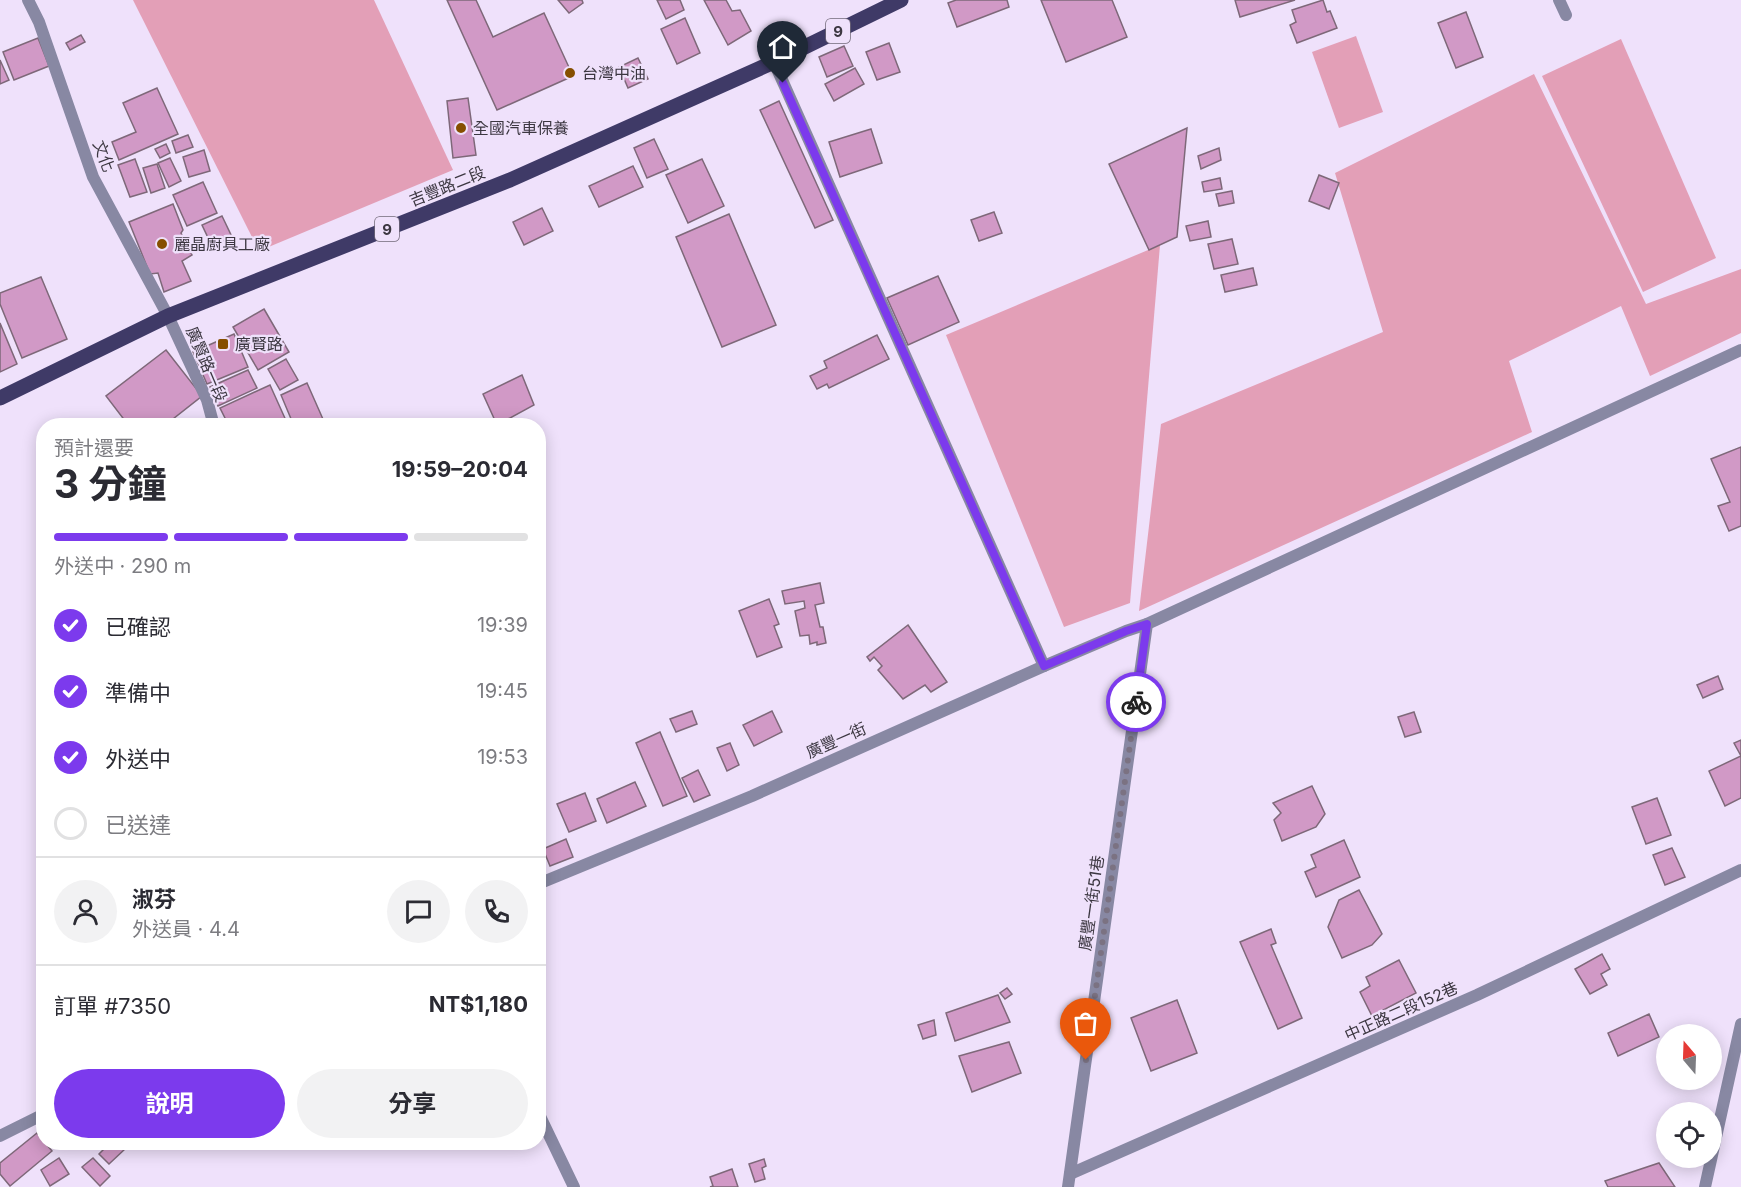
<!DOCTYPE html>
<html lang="zh-TW">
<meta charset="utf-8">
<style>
:root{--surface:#fff;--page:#f2f2f3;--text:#2b2b33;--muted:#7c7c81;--line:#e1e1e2;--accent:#7c3aed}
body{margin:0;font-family:Inter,"Noto Sans TC",sans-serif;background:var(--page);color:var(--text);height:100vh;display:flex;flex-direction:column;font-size:22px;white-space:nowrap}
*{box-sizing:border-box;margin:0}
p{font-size:20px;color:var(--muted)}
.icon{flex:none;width:33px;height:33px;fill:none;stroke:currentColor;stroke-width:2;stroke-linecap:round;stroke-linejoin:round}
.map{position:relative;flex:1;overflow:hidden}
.drawer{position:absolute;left:36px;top:418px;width:510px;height:732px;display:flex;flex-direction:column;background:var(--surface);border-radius:24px;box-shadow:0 3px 15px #0003}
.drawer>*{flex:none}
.needle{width:39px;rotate:341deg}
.tools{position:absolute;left:1656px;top:1024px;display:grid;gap:12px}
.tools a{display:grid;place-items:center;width:66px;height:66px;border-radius:50%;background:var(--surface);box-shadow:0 3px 15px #0003;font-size:30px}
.pin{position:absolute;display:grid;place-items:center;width:51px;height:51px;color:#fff;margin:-62px -26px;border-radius:50% 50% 50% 0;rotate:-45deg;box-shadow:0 0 6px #0007}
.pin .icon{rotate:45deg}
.courier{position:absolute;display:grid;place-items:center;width:60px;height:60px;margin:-30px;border:4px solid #7c3aed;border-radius:50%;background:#fff;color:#222;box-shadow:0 2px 8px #0007}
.headline em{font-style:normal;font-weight:700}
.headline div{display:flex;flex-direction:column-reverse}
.headline{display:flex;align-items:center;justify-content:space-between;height:102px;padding:0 18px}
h1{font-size:39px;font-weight:700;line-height:45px}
.bar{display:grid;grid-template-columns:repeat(4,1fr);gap:9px 6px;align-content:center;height:72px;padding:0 18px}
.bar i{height:8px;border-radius:4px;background:var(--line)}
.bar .active{background:var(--accent)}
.bar p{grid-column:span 4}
.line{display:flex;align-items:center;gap:15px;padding:0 18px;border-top:2px solid var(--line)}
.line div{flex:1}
.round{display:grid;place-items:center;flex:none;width:63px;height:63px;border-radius:32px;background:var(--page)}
ol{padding:0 18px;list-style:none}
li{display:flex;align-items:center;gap:18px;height:66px}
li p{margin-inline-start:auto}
li .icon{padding:6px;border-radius:50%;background:var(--accent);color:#fff;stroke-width:4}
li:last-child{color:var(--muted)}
li i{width:33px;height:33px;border:3px solid var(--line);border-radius:50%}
.primary-button{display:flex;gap:12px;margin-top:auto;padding:12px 18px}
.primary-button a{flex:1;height:69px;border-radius:36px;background:var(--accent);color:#fff;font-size:24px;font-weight:700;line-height:69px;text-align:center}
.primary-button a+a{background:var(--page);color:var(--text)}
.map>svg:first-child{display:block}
.green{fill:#e39fb7}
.building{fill:#d199c6;stroke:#7e6879;stroke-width:1.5}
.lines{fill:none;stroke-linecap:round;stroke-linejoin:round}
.minor{stroke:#8888a3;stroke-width:12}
.tertiary{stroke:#8888a3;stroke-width:12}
.primary{stroke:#3f3a67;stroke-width:15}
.done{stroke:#7b7282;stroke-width:6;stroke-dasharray:0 10.8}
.route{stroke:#7c3aed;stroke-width:8}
.poi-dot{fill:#864f00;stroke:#efe1fb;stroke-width:2}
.labels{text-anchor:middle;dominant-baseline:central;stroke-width:4.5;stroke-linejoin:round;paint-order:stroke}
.shield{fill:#efe1fb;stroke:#726a79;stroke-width:1.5}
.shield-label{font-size:15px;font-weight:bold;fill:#3c3741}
.poi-label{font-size:16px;fill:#3c3741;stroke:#efe1fb;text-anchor:start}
.street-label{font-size:16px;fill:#3c3741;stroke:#efe1fb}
</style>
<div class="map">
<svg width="1741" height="1187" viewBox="0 0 1741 1187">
<rect width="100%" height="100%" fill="#efe1fb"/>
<!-- green -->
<g class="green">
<polygon points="133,0 374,0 453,170 259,251"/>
<polygon points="1356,36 1383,112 1339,128 1312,52"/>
<polygon points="1621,39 1716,258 1643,292 1542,76"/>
<polygon points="1534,74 1646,304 1741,269 1741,333 1650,376 1621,306 1509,361 1532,432 1139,611 1161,424 1383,332 1335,173"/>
<polygon points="1160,245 1130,603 1064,627 946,335"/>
</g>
<!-- building -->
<g class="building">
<polygon points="447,0 476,0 493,37 544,13 573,76 497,110"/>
<polygon points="558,0 582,0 583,3 569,13"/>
<polygon points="657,0 680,0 684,10 666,19"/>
<polygon points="704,0 726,0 732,11 740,10 751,31 728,45"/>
<polygon points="956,0 1007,0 1009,7 957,27 948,3"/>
<polygon points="1041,0 1112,0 1127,37 1066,62"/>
<polygon points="1235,0 1295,0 1240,17"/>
<polygon points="1323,0 1327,12 1330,11 1337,28 1297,43 1290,25 1296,22 1292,10"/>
<polygon points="1466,12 1483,57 1456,68 1438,23"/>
<polygon points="685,18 700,53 677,64 661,29"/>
<polygon points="81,35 85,42 70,50 66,43"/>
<polygon points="38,38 49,66 14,80 3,52"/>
<polygon points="889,43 900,72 877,80 866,52"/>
<polygon points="844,46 853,66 827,77 819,57"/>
<polygon points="638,58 648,79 628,88 619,67"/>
<polygon points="0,60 9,80 0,84"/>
<polygon points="855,68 864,84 834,101 825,84"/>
<polygon points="157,88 178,134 119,160 112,142 136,132 123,103"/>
<polygon points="468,98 476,155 453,158 447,101"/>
<polygon points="779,101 833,220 815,228 760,110"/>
<polygon points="1187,128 1177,237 1149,250 1109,164"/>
<polygon points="871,129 882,163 840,177 829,142"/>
<polygon points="188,135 193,147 176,153 172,141"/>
<polygon points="654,139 668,169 647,178 634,148"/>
<polygon points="166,144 170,153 160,158 155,149"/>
<polygon points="1219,148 1221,160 1201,169 1198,156"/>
<polygon points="204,150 210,171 189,177 183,157"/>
<polygon points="170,158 181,181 169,187 158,163"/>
<polygon points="135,159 147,192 130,197 118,165"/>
<polygon points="702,159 724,206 688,223 666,175"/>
<polygon points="157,164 165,188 151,193 143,168"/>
<polygon points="633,166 643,187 599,207 589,186"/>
<polygon points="1319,175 1339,183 1329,209 1309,201"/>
<polygon points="1220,178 1222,189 1204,192 1202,182"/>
<polygon points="203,182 217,213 187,226 173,195"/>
<polygon points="1232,191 1234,203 1219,206 1216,194"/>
<polygon points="173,204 183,230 181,233 192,255 182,261 191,281 164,292 158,273 150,274 129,222"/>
<polygon points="542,208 553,231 524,245 513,222"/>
<polygon points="994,212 1002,233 979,241 971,220"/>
<polygon points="729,214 776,325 722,347 676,237"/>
<polygon points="222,216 232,237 212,246 202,225"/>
<polygon points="1208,221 1211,237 1190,241 1186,226"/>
<polygon points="1232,239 1238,264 1214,269 1208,244"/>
<polygon points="1253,268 1257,285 1225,292 1221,275"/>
<polygon points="938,276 959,322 908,345 887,298"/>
<polygon points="41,277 67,339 22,358 0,304 0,293"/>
<polygon points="264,309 289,352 258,370 233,327"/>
<polygon points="0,323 17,364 0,372"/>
<polygon points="234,334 248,367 207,384 193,352"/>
<polygon points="877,335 889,359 829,388 827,384 817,389 810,376 827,368 824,361"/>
<polygon points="166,350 202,396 164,426 129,426 106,396"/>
<polygon points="286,359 298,380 280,390 268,369"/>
<polygon points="248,370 257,388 218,406 210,387"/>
<polygon points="522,375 534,405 497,425 483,394"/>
<polygon points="307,383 326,426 294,426 281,395"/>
<polygon points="270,385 288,425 229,426 220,408"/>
<polygon points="1741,447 1741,526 1729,531 1718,506 1730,502 1711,459"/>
<polygon points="820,583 824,603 815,605 820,627 823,627 826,643 817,645 817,642 810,644 809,635 800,636 795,611 805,608 804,601 785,604 782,591"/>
<polygon points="769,599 779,624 774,626 782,647 757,657 739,611"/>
<polygon points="908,625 947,682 931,692 925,685 903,699 878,670 882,666 874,657 870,661 867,657"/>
<polygon points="1718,676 1723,689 1703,698 1697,685"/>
<polygon points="692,711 697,724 676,732 670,719"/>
<polygon points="772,711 782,732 754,746 743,725"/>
<polygon points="1414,712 1421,732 1405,737 1398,717"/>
<polygon points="660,732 687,796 663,806 636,743"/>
<polygon points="1741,740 1741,798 1725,806 1709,771 1741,756 1734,743"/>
<polygon points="730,743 739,765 727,771 717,748"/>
<polygon points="698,770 710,795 694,802 682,778"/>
<polygon points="635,782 646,806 607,823 597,799"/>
<polygon points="1312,786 1325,814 1316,827 1282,841 1274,820 1281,813 1273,803"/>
<polygon points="585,793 596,821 569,832 557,804"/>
<polygon points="1657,798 1671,835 1646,844 1632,807"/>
<polygon points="566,839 573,857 550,866 543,849"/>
<polygon points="1344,840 1360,877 1316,897 1305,872 1316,867 1311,855"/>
<polygon points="1672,848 1685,877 1665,885 1653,855"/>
<polygon points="1359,890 1382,934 1372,945 1342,958 1328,927 1339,900"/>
<polygon points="1271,929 1276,943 1271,945 1302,1018 1278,1029 1240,942"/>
<polygon points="1602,954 1610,969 1601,974 1607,985 1590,994 1575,969"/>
<polygon points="1399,960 1416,993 1372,1016 1360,992 1370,986 1366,977"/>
<polygon points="1007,988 1012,994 1005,999 1000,993"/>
<polygon points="998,995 1010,1022 955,1041 946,1013"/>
<polygon points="1177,1000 1197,1053 1151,1071 1131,1018"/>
<polygon points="1649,1014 1659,1037 1618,1056 1608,1033"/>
<polygon points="934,1020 936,1035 923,1039 918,1025"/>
<polygon points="1009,1042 1021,1073 972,1092 959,1056"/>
<polygon points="37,1133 52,1151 10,1186 0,1174 0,1163"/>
<polygon points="110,1143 120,1143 125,1149 109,1164 99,1154"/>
<polygon points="59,1158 69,1174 50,1186 41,1170"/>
<polygon points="93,1158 110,1176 100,1186 82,1167"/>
<polygon points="764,1159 766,1166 762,1168 765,1179 755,1182 749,1164"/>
<polygon points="1659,1163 1675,1187 1608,1187 1605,1181"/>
<polygon points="732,1169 738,1187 710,1187 713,1186 710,1177"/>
</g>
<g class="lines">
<!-- minor -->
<g class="minor">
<polyline points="28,0 39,22 93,177 168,316"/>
<polyline points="1559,0 1566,15"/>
<polyline points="774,62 1044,666"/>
<polyline points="538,884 752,796 1044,666 1126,631 1147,624 1741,350"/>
<polyline points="0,1136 44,1114"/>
<polyline points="1070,1174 1477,995 1741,870"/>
<polyline points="1068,1187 1147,624"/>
<polyline points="1705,1187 1741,1024"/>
</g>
<!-- tertiary -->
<g class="tertiary">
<polyline points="168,316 207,400 214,426"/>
<polyline points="538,1112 574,1187"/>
</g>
<!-- primary -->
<polyline class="primary" points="0,398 168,316 510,180 774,62 901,0"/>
</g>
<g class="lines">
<!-- done -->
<polyline class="done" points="1086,1060 1136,702"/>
<!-- route -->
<polyline class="route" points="783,83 1044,666 1126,631 1147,624 1136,702"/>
</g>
<!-- markers -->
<g class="poi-dot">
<circle cx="570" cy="73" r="6"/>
<circle cx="461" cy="128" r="6"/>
<circle cx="162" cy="244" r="6"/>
<rect x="217" y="338" width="12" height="12" rx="3"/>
</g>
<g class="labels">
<!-- shield labels -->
<g class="shield">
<rect x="826" y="19" width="24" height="24" rx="4.5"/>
<rect x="375" y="217" width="24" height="24" rx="4.5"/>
</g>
<g class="shield-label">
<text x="838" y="31">9</text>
<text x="387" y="229">9</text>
</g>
<!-- poi labels -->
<g class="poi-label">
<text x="582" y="73">台灣中油</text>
<text x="473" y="128">全國汽車保養</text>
<text x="174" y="244">麗晶廚具工廠</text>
<text x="235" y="344">廣賢路</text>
</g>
<!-- street labels -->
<g class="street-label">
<text transform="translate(104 156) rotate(69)">文化</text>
<text transform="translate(447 186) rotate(-22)">吉豐路二段</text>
<text transform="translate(207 364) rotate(67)">廣賢路一段</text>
<text transform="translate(836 740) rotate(-24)">廣豐一街</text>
<text transform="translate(1091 903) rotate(-82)">廣豐一街51巷</text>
<text transform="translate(1401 1011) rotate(-24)">中正路二段152巷</text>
</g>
</g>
</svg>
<div class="tools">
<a><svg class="needle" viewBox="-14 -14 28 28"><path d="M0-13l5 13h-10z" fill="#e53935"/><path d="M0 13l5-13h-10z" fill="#7c7c81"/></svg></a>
<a><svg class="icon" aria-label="locate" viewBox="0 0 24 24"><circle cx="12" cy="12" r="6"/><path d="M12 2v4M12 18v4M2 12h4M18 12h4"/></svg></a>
</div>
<div class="pin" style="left:1086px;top:1060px;background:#ea580c"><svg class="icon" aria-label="bag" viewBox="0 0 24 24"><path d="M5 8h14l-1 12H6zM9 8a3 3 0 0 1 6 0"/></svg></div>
<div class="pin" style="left:783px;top:83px;background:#1f2937"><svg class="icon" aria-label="home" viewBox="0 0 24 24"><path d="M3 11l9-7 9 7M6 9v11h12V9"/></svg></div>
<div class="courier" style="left:1136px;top:702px"><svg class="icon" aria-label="bike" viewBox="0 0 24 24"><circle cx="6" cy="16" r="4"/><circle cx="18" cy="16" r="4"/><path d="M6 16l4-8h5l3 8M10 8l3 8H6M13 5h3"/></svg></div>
<section class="drawer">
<div class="headline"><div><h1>3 分鐘</h1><p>預計還要</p></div><em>19:59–20:04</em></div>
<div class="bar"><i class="active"></i><i class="active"></i><i class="active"></i><i></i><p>外送中 · 290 m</p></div>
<ol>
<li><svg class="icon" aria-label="check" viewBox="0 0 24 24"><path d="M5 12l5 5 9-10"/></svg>已確認<p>19:39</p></li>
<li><svg class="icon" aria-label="check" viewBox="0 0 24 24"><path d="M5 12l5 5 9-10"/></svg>準備中<p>19:45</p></li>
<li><svg class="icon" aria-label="check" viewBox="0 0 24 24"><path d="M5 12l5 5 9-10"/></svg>外送中<p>19:53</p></li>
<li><i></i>已送達</li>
</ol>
<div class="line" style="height:108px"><a class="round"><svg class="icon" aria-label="person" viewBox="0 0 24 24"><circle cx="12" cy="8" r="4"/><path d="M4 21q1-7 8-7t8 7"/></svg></a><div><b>淑芬</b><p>外送員 · 4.4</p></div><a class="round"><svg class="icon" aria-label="chat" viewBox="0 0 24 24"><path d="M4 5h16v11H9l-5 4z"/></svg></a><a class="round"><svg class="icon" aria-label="phone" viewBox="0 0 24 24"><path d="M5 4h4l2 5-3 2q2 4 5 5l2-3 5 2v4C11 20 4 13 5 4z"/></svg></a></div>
<div class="line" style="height:78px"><div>訂單 #7350</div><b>NT$1,180</b></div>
<div class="primary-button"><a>說明</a><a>分享</a></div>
</section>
</div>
